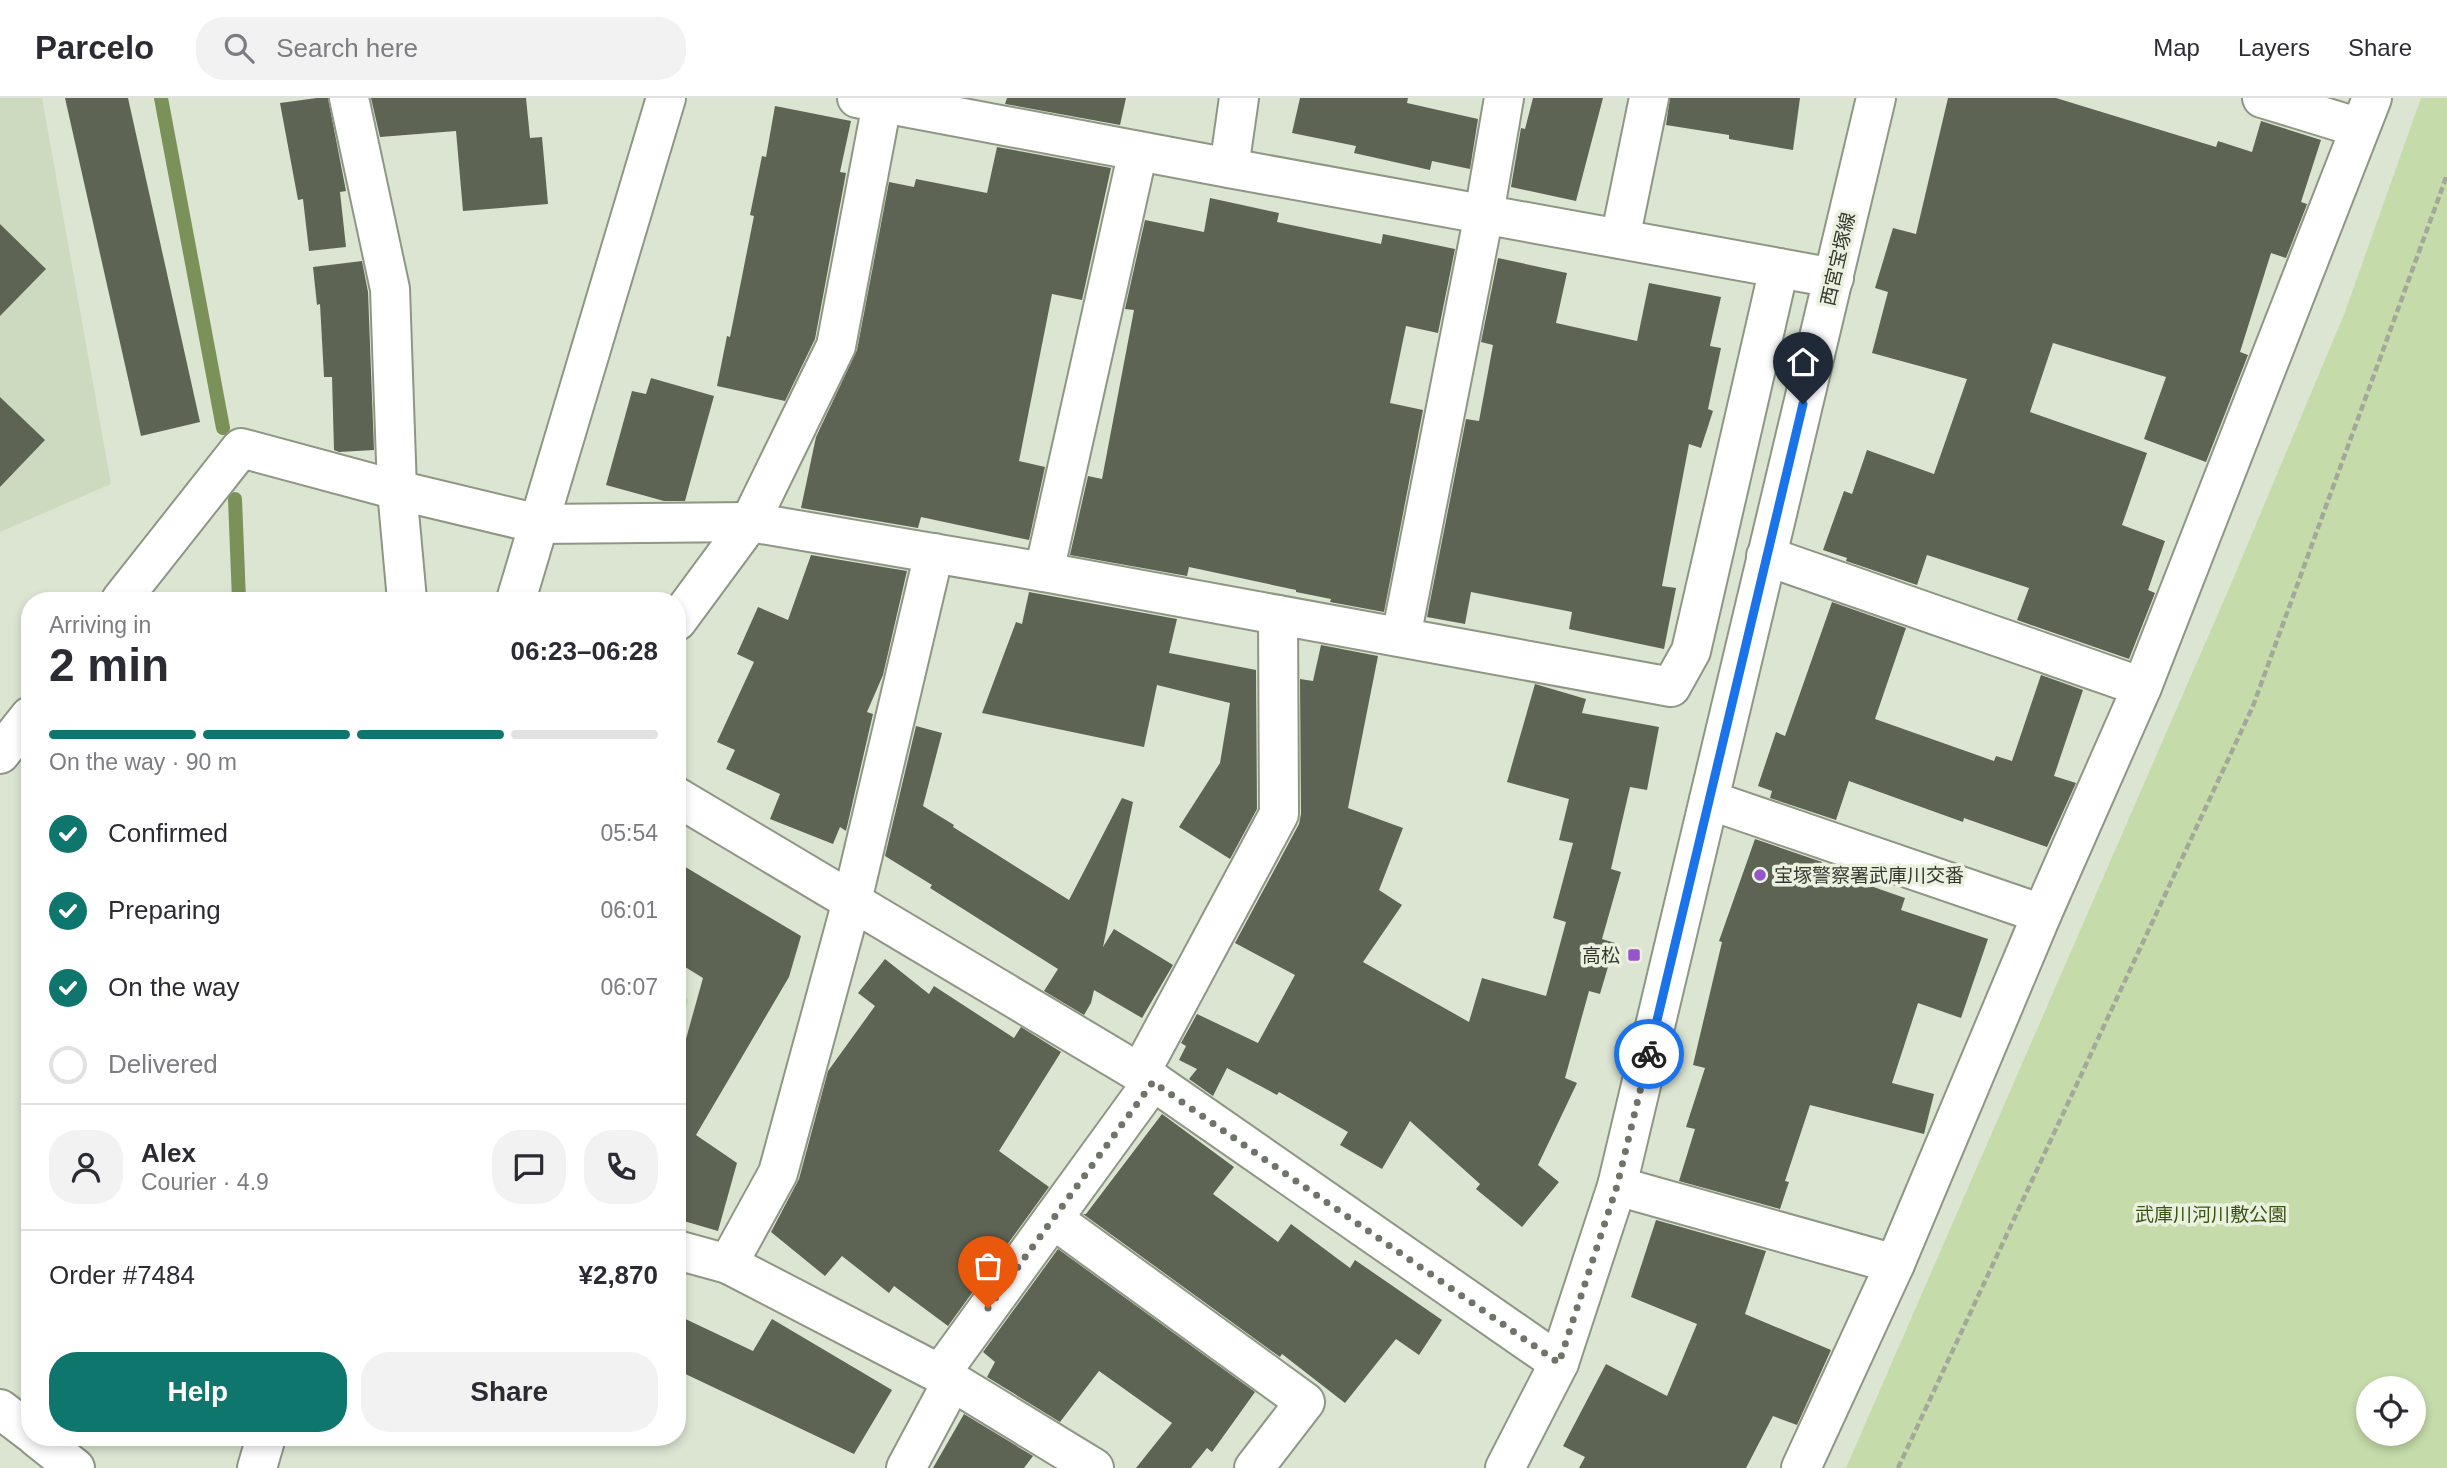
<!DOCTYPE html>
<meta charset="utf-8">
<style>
:root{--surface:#fff;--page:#f2f2f3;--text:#2b2b33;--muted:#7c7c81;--line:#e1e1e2;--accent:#0f766e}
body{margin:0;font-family:Arial,"Noto Sans JP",sans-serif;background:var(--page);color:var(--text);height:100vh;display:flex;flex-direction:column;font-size:26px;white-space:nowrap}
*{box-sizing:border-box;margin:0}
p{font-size:23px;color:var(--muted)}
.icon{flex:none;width:38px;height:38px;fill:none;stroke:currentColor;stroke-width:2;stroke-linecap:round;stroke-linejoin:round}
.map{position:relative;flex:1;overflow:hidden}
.side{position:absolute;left:21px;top:494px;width:665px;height:854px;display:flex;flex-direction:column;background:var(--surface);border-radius:28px;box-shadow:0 4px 10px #0003}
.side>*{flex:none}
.controls{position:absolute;left:2356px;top:1278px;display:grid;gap:14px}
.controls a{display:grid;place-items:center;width:70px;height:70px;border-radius:50%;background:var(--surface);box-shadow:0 4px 10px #0003;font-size:35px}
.pin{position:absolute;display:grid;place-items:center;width:60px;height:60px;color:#fff;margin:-72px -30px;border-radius:50% 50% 50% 0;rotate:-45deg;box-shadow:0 0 7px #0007}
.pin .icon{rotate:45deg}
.courier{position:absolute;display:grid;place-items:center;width:70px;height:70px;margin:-35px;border:5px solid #1a73e8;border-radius:50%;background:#fff;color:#222;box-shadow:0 2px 9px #0007}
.head em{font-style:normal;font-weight:700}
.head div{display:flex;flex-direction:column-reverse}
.head{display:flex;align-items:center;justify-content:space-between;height:119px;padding:0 28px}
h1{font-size:46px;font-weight:700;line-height:52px}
.bar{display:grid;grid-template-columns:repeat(4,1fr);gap:10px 7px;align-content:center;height:84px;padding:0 28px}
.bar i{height:9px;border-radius:5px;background:var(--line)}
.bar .active{background:var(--accent)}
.bar p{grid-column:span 4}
.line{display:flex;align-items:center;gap:18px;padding:0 28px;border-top:2px solid var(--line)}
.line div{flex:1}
.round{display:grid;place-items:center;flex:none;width:74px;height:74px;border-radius:28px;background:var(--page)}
ol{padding:0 28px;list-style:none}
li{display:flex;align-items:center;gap:21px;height:77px}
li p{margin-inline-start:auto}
li .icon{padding:7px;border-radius:50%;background:var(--accent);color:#fff;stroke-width:4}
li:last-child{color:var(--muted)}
li i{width:38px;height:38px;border:4px solid var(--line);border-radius:50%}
.button{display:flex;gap:14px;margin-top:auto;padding:14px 28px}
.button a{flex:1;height:80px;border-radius:28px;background:var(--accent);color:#fff;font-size:28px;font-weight:700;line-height:80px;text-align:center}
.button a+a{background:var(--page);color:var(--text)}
header{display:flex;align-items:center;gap:42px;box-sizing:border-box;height:98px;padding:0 35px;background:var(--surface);border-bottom:2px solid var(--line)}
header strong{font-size:33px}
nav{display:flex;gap:38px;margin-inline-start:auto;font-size:24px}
.search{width:490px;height:63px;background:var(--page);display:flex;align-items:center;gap:18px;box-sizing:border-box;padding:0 24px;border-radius:28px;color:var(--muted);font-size:26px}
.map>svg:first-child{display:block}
.built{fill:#cedac0}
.green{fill:#c5dba9;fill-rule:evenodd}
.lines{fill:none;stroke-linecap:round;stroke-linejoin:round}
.stream{stroke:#7a925a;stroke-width:14}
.building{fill:#5d6454}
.minor-casing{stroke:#8e9684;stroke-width:42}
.tertiary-casing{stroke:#8e9684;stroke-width:42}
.secondary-casing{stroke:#8e9684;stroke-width:42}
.path{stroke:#a2a99a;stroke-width:4.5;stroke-dasharray:7 3.5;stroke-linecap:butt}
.minor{stroke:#fff;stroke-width:38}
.tertiary{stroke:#fff;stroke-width:38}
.secondary{stroke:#fff;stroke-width:38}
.done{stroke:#6f7469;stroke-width:7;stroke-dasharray:0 12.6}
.route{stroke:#1a73e8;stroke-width:9}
.poi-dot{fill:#9755cb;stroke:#eaf2df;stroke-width:2.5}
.labels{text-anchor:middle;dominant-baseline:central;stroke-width:7;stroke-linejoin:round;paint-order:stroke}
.street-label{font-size:19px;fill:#343730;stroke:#eaf2df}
.poi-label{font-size:19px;fill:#343730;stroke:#eaf2df;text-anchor:start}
.park-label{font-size:19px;fill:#3d5316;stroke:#eaf2df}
</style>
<header>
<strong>Parcelo</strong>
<div class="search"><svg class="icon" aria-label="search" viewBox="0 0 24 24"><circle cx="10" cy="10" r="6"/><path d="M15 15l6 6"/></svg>Search here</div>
<nav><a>Map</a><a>Layers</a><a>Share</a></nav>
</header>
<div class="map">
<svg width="2447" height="1370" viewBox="0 0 2447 1370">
<rect width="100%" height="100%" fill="#dce5d2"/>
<!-- built -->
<polygon class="built" points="0,0 42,0 111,386 0,434"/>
<!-- green -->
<g class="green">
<path d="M 2421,0 L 2447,0 L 2447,1370 L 1846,1370 L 2231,486 L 2345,214 ZM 2368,1290 L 2413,1290 L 2413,1335 L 2368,1335 Z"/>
<polygon points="677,894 688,902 677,937"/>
</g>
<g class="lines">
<!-- stream -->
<g class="stream">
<polyline points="161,0 223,330"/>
<polyline points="235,401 239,502"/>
</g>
</g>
<!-- building -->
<g class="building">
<polygon points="65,0 128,0 200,324 141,338"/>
<polygon points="317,0 328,0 346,93 340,94 346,149 309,153 303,101 298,102 280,5"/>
<polygon points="371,0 526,0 530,40 542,39 548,106 463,113 456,33 380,39"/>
<polygon points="1007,0 1126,0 1120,27 1005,6"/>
<polygon points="1300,0 1408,0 1407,5 1478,21 1470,71 1432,63 1430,72 1354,55 1356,48 1292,35"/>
<polygon points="1533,0 1603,0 1576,103 1511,89 1521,30 1525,31"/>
<polygon points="1670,0 1800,0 1793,52 1729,41 1729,37 1666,27"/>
<polygon points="1948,0 2056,0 2216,49 2218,43 2252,54 2261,23 2321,42 2301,104 2307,106 2306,109 2286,160 2271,155 2240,254 2248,257 2206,364 2144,341 2166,279 2053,245 2030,314 2147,355 2122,427 2165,443 2148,492 2155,495 2129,561 2017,522 2029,490 1927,457 1917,487 1846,463 1847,460 1823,452 1844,393 1852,396 1867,352 1934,376 1967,281 1872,255 1888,194 1875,190 1893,130 1916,136"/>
<polygon points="775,8 851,23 840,74 846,75 815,241 785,303 717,288 727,238 730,239 754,118 750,117 762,58 766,59"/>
<polygon points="997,49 1111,70 1082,202 1052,196 1019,363 1045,369 1029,442 921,419 918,430 801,410 816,339 857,252 889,84 914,89 916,81 987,95"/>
<polygon points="1210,100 1279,115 1277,124 1381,146 1383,136 1455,151 1438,235 1406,228 1390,305 1423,312 1384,514 1330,504 1331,501 1296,494 1296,492 1189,469 1187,478 1070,457 1088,378 1102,381 1134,212 1125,211 1145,122 1204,134"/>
<polygon points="0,126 46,171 0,218"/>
<polygon points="1498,160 1567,175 1556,225 1637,243 1649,185 1721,199 1710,248 1721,250 1708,311 1713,313 1701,350 1689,346 1662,488 1676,490 1664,551 1569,531 1572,514 1471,494 1465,526 1427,519 1466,321 1479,323 1493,247 1481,244"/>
<polygon points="362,163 368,194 374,352 339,354 334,352 332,279 324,279 320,206 317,207 313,169"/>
<polygon points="651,280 714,298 685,403 664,403 606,387 632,293 646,296"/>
<polygon points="0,299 45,342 0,389"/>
<polygon points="811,457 907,473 883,577 867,614 873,616 846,733 840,729 833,746 770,721 780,696 726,671 735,652 717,644 754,564 737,556 758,509 788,522"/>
<polygon points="1029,494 1177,521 1169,555 1256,572 1257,711 1230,761 1179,729 1220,665 1230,605 1157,587 1144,649 982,615 1016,524 1022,526"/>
<polygon points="1832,504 1906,530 1875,621 1994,663 1996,658 2012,663 2041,577 2083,592 2054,678 2076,685 2047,749 1964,720 1963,724 1849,683 1836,722 1770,700 1772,693 1758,688 1776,634 1785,638"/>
<polygon points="1321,547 1378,558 1348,710 1403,730 1379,792 1402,807 1363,864 1469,924 1482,880 1546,898 1566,824 1553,820 1573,745 1559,742 1569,701 1507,684 1535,586 1586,601 1582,615 1659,629 1647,692 1630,689 1611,771 1621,774 1602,841 1615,845 1600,896 1589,893 1565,980 1577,985 1538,1067 1559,1084 1522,1129 1476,1091 1480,1086 1410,1023 1382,1071 1340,1047 1348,1034 1279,994 1277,997 1227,970 1213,998 1189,981 1197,971 1179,962 1186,948 1181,945 1197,916 1258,945 1295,877 1235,845 1299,726 1301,716 1300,581 1313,583"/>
<polygon points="916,628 942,635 923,708 954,727 953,729 1069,802 1122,700 1133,704 1103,849 1114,831 1173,867 1142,920 1094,892 1091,905 1084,917 1044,893 1058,871 930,790 932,787 885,758"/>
<polygon points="1755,741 1822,764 1819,770 1905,800 1901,812 1988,841 1961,920 1918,905 1892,985 1934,996 1924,1036 1810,1007 1785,1083 1789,1084 1780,1111 1679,1083 1695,1031 1686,1029 1705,970 1693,967 1722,844 1719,843"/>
<polygon points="677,764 801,838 789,879 696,1037 737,1065 718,1133 677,1121 677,973 703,880 677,864"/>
<polygon points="885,861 929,896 934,888 1014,940 1021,929 1061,954 999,1053 1049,1089 948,1228 894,1188 889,1195 842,1158 825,1178 771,1134 799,1081 828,973 875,908 858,895"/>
<polygon points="1162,1016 1234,1069 1213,1096 1278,1144 1291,1126 1350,1170 1355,1162 1442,1222 1419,1257 1396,1241 1345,1305 1282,1256 1280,1259 1083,1116 1086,1116"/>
<polygon points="1656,1122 1766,1153 1745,1216 1831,1252 1797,1327 1773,1318 1746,1370 1579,1370 1585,1359 1563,1348 1606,1266 1667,1298 1697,1226 1631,1199"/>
<polygon points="1058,1151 1255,1294 1212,1354 1207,1350 1191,1370 1136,1370 1172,1325 1099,1273 1060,1324 987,1279 995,1264 983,1254"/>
<polygon points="677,1217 753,1253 772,1221 892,1292 854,1356 677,1272"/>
<polygon points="964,1316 1033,1358 1024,1370 933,1370"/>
</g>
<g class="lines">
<!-- minor casing -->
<g class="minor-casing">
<g id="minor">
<polyline points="349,0 390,191 397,392 407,502"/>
<polyline points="857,0 1229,70 1834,180"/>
<polyline points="2262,0 2360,30"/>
<polyline points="1229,70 1239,0"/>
<polyline points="1620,141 1649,0"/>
<polyline points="1766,458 2142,589"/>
<polyline points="1044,474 1138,53"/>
<polyline points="121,502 241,350 397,392 539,426 750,424 1044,474 1671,589 1691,553 1779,170"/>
<polyline points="677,523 750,424 836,248 883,0"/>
<polyline points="1401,539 1484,116 1504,0"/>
<polyline points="0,656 30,618"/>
<polyline points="677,699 1153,983 1559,1265"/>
<polyline points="1709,702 2042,816"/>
<polyline points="1140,975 1279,716 1278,517"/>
<polyline points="1617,1088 1895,1166"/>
<polyline points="1053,1121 1305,1304 1254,1370"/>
<polyline points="677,1152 728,1166 940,1276 1094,1370"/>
<polyline points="728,1166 778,1075 852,803 934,455"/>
<polyline points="940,1276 1153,983"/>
<polyline points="906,1370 952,1284"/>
<polyline points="1801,1370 1895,1166 2042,816 2142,589 2372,0"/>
</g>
</g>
<!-- tertiary casing -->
<g class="tertiary-casing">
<g id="tertiary">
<polyline points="516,502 666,0"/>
<polyline points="0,1311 30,1334"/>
<polyline points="36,1339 75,1370"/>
<polyline points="257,1370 266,1339"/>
</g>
</g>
<!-- secondary casing -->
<g class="secondary-casing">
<polyline id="secondary" points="1505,1370 1559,1265 1617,1088 1876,0"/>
</g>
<!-- path -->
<polyline class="path" points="1898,1370 2253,608 2447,77"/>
<!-- minor -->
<use href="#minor" class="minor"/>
<!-- tertiary -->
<use href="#tertiary" class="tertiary"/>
<!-- secondary -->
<use href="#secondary" class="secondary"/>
</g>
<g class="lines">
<!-- done -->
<polyline class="done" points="988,1210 1153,984 1559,1265 1617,1088 1649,956"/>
<!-- route -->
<polyline class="route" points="1649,956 1803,306"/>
</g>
<!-- markers -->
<g class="poi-dot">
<circle cx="1760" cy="777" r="7"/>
<rect x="1627" y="850" width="14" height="14" rx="3.5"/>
</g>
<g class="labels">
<!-- street labels -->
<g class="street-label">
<text transform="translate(1838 161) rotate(-77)">西宮宝塚線</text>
</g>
<!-- poi labels -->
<g class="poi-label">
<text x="1774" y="777">宝塚警察署武庫川交番</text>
<text x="1620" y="857" text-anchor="end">高松</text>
</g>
<!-- park labels -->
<g class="park-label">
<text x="2211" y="1116">武庫川河川敷公園</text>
</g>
</g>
</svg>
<div class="controls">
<a><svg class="icon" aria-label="locate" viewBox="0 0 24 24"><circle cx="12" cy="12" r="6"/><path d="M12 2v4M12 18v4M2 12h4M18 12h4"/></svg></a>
</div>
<div class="pin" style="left:988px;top:1210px;background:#ea580c"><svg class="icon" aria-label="bag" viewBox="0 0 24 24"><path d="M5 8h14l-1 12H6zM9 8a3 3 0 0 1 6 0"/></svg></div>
<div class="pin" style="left:1803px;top:306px;background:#1f2937"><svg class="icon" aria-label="home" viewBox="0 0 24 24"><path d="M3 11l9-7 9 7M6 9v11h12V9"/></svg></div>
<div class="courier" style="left:1649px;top:956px"><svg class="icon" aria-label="bike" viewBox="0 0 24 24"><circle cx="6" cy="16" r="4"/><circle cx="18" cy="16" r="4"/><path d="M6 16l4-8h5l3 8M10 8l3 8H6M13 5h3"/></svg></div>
<section class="side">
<div class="head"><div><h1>2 min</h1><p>Arriving in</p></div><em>06:23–06:28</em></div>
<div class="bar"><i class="active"></i><i class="active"></i><i class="active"></i><i></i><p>On the way · 90 m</p></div>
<ol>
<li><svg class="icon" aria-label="check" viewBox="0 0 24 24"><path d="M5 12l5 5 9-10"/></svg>Confirmed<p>05:54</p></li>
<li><svg class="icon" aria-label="check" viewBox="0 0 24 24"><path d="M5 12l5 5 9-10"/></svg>Preparing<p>06:01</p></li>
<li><svg class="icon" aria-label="check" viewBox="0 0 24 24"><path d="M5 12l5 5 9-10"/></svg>On the way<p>06:07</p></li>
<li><i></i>Delivered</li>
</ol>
<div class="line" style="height:126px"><a class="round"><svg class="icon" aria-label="person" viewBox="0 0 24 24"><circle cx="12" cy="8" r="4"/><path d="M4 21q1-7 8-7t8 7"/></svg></a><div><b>Alex</b><p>Courier · 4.9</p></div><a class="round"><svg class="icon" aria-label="chat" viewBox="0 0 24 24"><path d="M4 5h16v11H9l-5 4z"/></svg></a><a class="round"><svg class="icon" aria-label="phone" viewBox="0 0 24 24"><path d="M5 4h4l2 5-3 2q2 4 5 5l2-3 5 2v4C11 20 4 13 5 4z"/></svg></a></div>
<div class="line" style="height:91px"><div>Order #7484</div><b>¥2,870</b></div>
<div class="button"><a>Help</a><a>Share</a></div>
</section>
</div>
